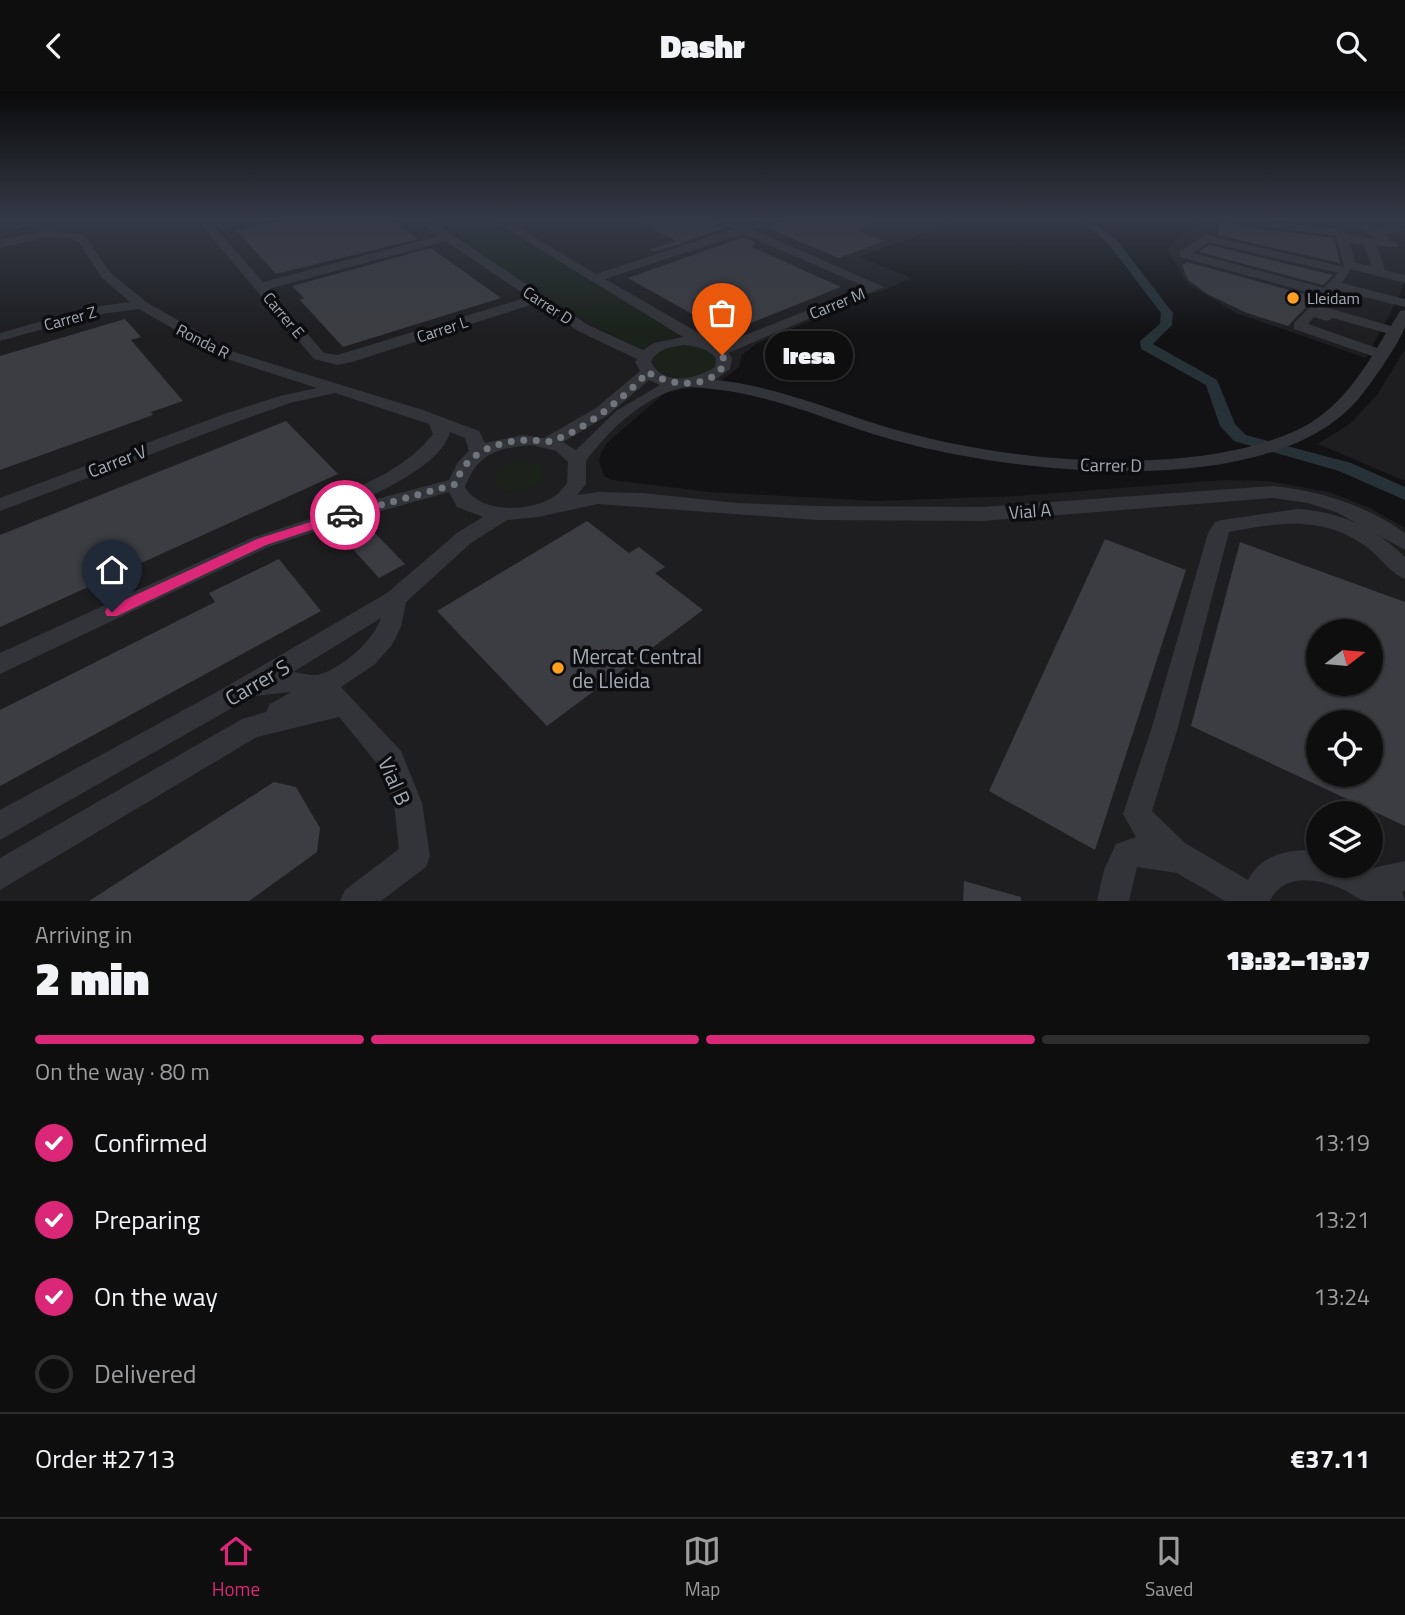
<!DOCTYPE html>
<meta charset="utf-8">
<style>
:root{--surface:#0e0e0f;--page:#1c1c1d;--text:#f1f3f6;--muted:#9b9c9e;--line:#2e2e2f;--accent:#db2777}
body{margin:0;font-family:"Titillium Web",sans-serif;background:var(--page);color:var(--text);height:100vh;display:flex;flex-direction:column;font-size:26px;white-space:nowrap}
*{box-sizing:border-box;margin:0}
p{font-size:23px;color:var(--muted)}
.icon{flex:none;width:38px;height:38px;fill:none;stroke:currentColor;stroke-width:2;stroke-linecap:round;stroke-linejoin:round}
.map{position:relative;height:810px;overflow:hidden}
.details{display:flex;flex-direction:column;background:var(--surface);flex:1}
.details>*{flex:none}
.needle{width:46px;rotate:74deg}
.fabs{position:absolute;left:1306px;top:528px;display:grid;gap:14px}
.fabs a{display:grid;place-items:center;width:77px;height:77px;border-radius:50%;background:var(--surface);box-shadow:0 2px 5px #0004,0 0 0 2px var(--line);font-size:35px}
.pin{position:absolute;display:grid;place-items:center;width:60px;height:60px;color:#fff;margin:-72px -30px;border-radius:50% 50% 50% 0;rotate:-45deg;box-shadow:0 0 7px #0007}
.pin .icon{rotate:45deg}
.courier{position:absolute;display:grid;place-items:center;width:70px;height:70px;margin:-35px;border:5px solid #db2777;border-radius:50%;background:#fff;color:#222;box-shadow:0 2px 9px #0007}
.bubble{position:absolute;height:49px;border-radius:24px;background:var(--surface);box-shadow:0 2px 5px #0004,0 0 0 2px var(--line);font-size:23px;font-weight:800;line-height:49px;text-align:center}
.headline em{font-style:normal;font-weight:800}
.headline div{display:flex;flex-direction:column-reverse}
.headline{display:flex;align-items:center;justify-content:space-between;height:119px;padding:0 35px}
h1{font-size:46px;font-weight:800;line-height:52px}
.bar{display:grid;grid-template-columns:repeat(4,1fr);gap:10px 7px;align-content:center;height:84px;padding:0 35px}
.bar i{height:9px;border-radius:5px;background:var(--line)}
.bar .on{background:var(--accent)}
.bar p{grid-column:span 4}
.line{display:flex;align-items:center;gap:18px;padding:0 35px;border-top:2px solid var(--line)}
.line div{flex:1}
ol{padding:0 35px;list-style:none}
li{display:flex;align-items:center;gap:21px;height:77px}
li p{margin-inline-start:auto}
li .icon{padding:7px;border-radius:50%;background:var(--accent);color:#fff;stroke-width:4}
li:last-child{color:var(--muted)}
li i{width:38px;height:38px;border:4px solid var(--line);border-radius:50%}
header{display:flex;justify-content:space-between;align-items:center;height:91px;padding:0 35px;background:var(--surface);font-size:32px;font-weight:800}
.tabs{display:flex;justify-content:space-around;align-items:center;height:98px;border-top:2px solid var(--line);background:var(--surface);font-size:19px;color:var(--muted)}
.tabs a{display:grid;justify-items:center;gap:4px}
.tabs .on{color:var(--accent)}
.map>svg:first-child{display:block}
.built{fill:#1e1e21;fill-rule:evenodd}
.green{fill:#1a221a}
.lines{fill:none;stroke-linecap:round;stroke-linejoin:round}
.canal{fill:#273238;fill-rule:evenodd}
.building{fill:#3c3d42;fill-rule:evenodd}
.minor{fill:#333439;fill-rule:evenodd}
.route{fill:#db2777}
.done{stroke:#70757d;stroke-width:7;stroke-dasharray:0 12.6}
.poi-dot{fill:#ff9f1f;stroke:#0d0d0f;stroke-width:2.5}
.labels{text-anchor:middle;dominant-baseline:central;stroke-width:7;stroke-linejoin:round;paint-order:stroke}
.far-poi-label{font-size:16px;fill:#a2aab6;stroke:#0d0d0f;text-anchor:start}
.far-street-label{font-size:16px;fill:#a2aab6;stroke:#0d0d0f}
.street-label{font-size:18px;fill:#a2aab6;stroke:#0d0d0f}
.near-poi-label{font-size:21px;fill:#a2aab6;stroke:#0d0d0f;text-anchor:start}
.near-street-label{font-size:21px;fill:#a2aab6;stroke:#0d0d0f}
</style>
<header><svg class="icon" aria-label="back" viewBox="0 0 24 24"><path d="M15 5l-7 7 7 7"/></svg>Dashr<svg class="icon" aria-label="search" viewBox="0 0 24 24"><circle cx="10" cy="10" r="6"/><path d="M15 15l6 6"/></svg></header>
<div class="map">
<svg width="1405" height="810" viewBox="0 0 1405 810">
<rect width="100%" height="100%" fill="#121214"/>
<!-- built -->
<g class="built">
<path d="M 0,129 L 956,129 L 859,166 L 912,187 L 878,202 L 863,202 L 847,214 L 756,253 L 742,264 L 739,276 L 713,296 L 683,298 L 665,302 L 609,350 L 602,360 L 599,370 L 604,385 L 612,389 L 710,401 L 877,410 L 1018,405 L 1223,389 L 1267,390 L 1329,401 L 1370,417 L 1405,437 L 1405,810 L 0,810 ZM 1318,541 L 1370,541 L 1370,593 L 1318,593 ZM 1318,632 L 1370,632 L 1370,684 L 1318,684 ZM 1318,723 L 1370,723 L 1370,775 L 1318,775 Z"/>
<polygon points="1200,129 1405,129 1405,188 1399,206 1366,267 1236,222 1187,192 1167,158"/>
<polygon points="1405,258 1405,390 1318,353 1351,332 1377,304"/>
</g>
<!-- green -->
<g class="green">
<path d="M 432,129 L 490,129 L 682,244 L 659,248 L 641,258 C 567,222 500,175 432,129 Z"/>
<path d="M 681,254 L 702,256 L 717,265 L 716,277 C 698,289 670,292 654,274 L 655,265 L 667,257 Z"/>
<path d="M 520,370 L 540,374 L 544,381 L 541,389 C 528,401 507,405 495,391 L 496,381 L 505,374 Z"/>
</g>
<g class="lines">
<!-- canal -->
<polygon class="canal" points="1079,129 1090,129 1116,148 1173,222 1172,234 1153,253 1217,289 1235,333 1246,344 1351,372 1405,396 1405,409 1339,380 1234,350 1220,335 1206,294 1141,258 1140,250 1160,233 1161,222 1108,152"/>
</g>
<!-- building -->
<g class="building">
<polygon points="283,129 392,129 418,148 276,183 236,139"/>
<polygon points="633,129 714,129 726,137 654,161 649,159 677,150"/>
<polygon points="782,129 884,129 858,140 884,150 839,167 767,137"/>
<polygon points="1219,129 1229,129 1237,135 1334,147 1340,172 1218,144"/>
<polygon points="743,146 755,151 752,156 841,196 726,242 628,187"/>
<polygon points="1209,154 1333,184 1323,194 1199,161"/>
<polygon points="431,157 501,207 343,256 300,209 304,207 292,195"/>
<polygon points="1187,171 1304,203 1305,208 1312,210 1288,235 1247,222 1209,204 1188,189 1182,174"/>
<polygon points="125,228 141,246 131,249 183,310 151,321 153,324 0,379 0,265"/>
<polygon points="286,330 338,383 0,536 0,444"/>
<polygon points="587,430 629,462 639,456 665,476 655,482 703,519 547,635 437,520"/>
<polygon points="366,433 405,473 379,487 341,445"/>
<polygon points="1105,448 1186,479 1095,759 989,700"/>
<path d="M 1240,451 L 1405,511 L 1405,735 L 1191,635 ZM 1318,541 L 1370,541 L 1370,593 L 1318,593 ZM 1318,632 L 1370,632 L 1370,684 L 1318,684 Z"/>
<polygon points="279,468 321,520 0,695 0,619 215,511 209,502"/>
<polygon points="274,691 296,696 320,737 317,761 249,810 89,810"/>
<polygon points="964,790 1021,806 1021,810 963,810"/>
</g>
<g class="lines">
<!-- minor -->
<g class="minor">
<polygon points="32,129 53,129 14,139 8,136"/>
<path d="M 197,129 L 239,129 L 215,136 L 263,191 L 439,145 L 417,129 L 430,129 L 588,234 L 643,259 L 654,252 L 683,246 L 492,129 L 505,129 L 596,183 L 733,138 L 716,129 L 730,129 L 744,135 L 763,129 L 779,129 L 754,139 L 884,196 L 728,262 L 732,267 L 730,278 L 715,289 C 781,295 841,324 904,341 C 1012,371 1188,387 1293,341 C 1328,326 1352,297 1372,265 L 1294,238 L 1294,232 L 1317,209 L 1307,206 L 1307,201 L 1180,166 L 1180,160 L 1206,144 L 1344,176 L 1336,145 L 1237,132 L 1231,129 L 1262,129 L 1341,139 L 1348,144 L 1377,148 L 1346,129 L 1360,129 L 1374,137 L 1398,133 L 1400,129 L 1405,129 L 1405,139 L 1383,143 L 1388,146 L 1388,150 L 1397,152 L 1397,156 L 1377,155 L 1385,179 L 1405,184 L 1405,192 L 1351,178 L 1342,192 L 1405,208 L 1405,216 L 1337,199 L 1325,216 L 1391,235 L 1400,220 L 1405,219 C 1405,223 1405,230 1405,235 C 1400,252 1372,291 1360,306 C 1272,414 1008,382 890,348 C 830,331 775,304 712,298 C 702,297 691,294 681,297 C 643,306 608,340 586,370 L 586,393 L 577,404 L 598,401 L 642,402 L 737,412 L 816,415 L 983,416 L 1273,395 C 1320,400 1366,414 1405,442 L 1405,459 L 1336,421 L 1308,412 L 1273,407 L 983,430 L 816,429 L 598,413 L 538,426 L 507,429 L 471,452 L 406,511 L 401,536 L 392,554 L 375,573 L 341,596 L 401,660 L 422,712 L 430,765 L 426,776 L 381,810 L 340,810 L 345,799 L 399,758 L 394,712 L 380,676 L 339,626 L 257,646 L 0,799 L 0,767 L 242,628 L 266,621 L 270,613 L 291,601 L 253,605 L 0,749 L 0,719 L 224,597 L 387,502 L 457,442 L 483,426 L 457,416 L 449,401 L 360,426 L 268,456 L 0,583 L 0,562 L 254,446 L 313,427 L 309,422 L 312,417 C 354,397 404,381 433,343 L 429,333 L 335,302 L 290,312 L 239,330 L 0,420 L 0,407 L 227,322 L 280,305 L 317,297 L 224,267 L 139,218 L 94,224 L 0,250 L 0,242 L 93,216 L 130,211 L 102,187 L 79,152 L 73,148 L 47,146 L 0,157 L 0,149 L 47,140 L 80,143 L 87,148 L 110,181 L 146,211 L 234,261 L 423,319 L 479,340 L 485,352 L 523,344 L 544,347 L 596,317 L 640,280 L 635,271 L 637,268 L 578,240 L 537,212 L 352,271 L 337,274 L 314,268 ZM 743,143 L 866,196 L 720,254 L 605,188 ZM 446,150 L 528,206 L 337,264 L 324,262 L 269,198 ZM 1208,151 L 1338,182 L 1324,197 L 1193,162 ZM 1350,152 L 1364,154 L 1372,175 L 1355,172 ZM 1314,226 L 1327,230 L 1333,227 L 1386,242 L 1377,257 L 1308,233 ZM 683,254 C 696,255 707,257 716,267 L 715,276 C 695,289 663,295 651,271 C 657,258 670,256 683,254 ZM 649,289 L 660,294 L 616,320 L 576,359 L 563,351 L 608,324 ZM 450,341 L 465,347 L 469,360 L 458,371 L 449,389 L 347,416 C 377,402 441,375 450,341 ZM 532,354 L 556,360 L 568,371 L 567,392 C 564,396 560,401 556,404 C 532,422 480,423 465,396 C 478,362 497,357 532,354 ZM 381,527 C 374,549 343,576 321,583 C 314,586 301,582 293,581 Z"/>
<path d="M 1297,418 C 1339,420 1376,437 1405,466 L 1405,488 C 1391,483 1380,466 1368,457 C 1324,424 1280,431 1229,441 L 1178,636 L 1152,720 L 1185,752 L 1248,789 C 1261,763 1292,757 1318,760 L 1318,775 L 1362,775 L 1368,778 L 1405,770 L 1405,800 L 1402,801 L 1405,810 C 1393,810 1379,810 1366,810 C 1358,809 1350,801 1342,798 C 1318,787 1283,782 1270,810 L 1225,810 L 1177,782 L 1137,776 L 1129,810 L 1097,810 L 1104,779 L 1116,753 L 1136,746 L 1123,723 L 1152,636 L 1208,442 L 1215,431 L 1222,429 Z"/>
</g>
</g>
<!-- sky -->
<linearGradient id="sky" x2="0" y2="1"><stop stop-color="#0a0a0b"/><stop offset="0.53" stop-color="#333945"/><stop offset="1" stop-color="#333945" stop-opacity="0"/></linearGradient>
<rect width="1405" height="242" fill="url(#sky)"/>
<!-- route -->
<polygon class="route" points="345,420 350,421 350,426 266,454 117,525 107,525 105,521 107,517 257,448"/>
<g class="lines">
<!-- done -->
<path class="done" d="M 345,424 L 456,393 C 464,361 500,349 530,349 C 537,349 545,352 551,350 C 583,341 626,305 648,281 C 668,295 713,300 725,271 L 722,264"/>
</g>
<!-- markers -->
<g class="poi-dot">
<circle cx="1293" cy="207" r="7"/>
<circle cx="558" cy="577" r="7"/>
</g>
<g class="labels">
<!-- far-poi labels -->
<g class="far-poi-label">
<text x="1307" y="207">Lleidam</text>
</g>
<!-- far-street labels -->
<g class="far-street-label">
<text transform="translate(837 212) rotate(-22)">Carrer M</text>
<text transform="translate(548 214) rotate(33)">Carrer D</text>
<text transform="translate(284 224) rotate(50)">Carrer E</text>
<text transform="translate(70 227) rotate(-15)">Carrer Z</text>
<text transform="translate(442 238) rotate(-18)">Carrer L</text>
<text transform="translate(203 250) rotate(27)">Ronda R</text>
</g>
<!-- street labels -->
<g class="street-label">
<text transform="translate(117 370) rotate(-21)">Carrer V</text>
<text transform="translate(1111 374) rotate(1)">Carrer D</text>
<text transform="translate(1030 420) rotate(-4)">Vial A</text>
</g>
<!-- near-poi labels -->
<g class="near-poi-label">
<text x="572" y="565">Mercat Central<tspan x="572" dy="24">de Lleida</tspan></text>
</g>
<!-- near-street labels -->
<g class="near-street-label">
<text transform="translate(257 591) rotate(-30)">Carrer S</text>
<text transform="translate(395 690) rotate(66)">Vial B</text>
</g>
</g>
</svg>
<div class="fabs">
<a><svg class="needle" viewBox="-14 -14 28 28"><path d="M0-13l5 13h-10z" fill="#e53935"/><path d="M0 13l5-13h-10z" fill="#9b9c9e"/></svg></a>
<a><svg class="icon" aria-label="locate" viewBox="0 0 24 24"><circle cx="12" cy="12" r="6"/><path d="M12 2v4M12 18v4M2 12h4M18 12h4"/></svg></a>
<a><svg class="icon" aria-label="layers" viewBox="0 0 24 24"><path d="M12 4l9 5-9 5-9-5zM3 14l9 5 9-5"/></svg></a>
</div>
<div class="pin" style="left:722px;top:264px;background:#ea580c"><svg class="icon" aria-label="bag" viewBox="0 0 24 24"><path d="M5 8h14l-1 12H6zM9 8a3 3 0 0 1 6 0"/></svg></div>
<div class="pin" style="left:112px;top:521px;background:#1f2937"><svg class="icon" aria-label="home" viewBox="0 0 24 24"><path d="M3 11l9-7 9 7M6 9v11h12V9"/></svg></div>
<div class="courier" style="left:345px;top:424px"><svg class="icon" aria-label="car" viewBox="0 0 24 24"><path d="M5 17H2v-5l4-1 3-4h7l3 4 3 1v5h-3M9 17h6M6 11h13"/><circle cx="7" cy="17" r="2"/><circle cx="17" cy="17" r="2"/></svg></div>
<div class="bubble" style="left:765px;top:240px;width:88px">Iresa</div>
</div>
<section class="details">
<div class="headline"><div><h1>2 min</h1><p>Arriving in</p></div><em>13:32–13:37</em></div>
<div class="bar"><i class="on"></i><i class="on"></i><i class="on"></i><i></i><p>On the way · 80 m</p></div>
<ol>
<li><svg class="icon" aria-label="check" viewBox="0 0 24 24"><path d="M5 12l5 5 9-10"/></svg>Confirmed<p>13:19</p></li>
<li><svg class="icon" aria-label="check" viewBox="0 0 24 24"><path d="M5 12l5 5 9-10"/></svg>Preparing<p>13:21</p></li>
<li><svg class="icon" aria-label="check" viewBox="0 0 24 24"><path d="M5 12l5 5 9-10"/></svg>On the way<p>13:24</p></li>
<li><i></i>Delivered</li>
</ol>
<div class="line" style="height:91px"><div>Order #2713</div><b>€37.11</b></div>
</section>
<nav class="tabs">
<a class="on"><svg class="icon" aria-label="home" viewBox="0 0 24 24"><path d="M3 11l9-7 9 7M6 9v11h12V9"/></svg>Home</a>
<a><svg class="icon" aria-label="map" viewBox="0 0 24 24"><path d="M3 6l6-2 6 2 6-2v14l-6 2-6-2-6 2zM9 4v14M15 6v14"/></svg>Map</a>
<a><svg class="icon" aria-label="saved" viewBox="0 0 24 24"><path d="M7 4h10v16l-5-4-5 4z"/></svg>Saved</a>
</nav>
